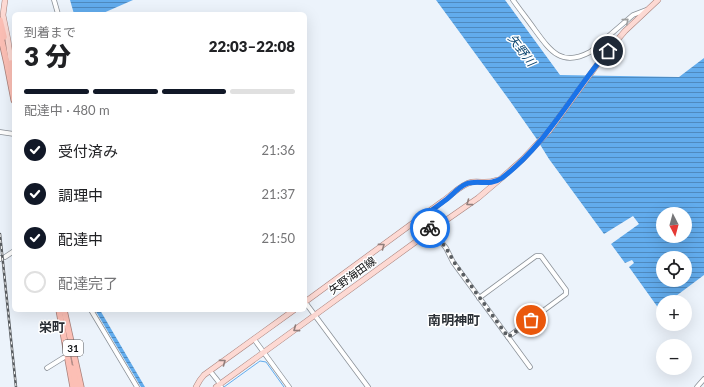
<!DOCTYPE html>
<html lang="ja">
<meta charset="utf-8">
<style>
:root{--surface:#fff;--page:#f2f2f2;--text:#202124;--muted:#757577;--line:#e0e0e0;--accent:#111827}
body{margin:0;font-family:Lato,"Noto Sans JP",sans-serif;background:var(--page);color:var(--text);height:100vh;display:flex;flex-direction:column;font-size:15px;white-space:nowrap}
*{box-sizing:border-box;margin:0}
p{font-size:13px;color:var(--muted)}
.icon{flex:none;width:22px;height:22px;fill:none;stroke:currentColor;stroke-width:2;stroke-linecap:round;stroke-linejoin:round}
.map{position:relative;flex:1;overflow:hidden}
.details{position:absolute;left:12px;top:12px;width:295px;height:300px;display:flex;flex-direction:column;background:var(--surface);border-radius:6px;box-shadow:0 4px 16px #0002}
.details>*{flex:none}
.needle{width:26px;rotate:174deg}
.controls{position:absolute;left:656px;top:207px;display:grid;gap:8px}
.controls a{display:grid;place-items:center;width:36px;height:36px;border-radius:50%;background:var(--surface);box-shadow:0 4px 16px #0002;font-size:20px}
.pin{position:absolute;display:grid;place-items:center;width:34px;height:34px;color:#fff;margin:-17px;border:2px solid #fff;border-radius:50%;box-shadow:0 1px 4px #0007}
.courier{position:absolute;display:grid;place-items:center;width:40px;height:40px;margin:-20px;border:3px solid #1a73e8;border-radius:50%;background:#fff;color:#222;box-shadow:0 1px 5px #0007}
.summary em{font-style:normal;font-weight:800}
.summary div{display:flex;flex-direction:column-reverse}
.summary{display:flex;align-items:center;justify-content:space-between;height:68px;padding:0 12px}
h1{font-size:26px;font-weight:800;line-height:30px}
.bar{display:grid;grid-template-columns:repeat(4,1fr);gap:6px 4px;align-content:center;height:48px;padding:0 12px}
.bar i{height:5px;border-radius:3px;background:var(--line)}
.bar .active{background:var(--accent)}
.bar p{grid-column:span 4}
ol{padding:0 12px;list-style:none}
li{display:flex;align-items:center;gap:12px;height:44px}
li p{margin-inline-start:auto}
li .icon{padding:4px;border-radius:50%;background:var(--accent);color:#fff;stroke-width:4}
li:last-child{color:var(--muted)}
li i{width:22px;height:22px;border:2px solid var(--line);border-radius:50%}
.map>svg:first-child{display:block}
.water{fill:url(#water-rules);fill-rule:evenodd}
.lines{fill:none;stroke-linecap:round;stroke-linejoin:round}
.stream{stroke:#62aced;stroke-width:1}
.minor-casing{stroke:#8b9198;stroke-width:5.5}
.major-casing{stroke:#a8817b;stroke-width:6}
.highway-casing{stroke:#a8817b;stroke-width:7}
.minor{stroke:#fff;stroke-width:4}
.major{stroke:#fdd9d3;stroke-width:5}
.highway{stroke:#fcbfb5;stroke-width:5.5}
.rail-casing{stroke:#585c60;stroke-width:2.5}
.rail{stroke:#fff;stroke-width:1;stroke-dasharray:3;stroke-linecap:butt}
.oneway{stroke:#9e9f9f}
.oneway2{stroke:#917e7b}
.done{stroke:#5a5e62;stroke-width:4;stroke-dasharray:0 7.2}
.route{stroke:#1a73e8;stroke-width:5}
.labels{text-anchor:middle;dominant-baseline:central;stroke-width:3;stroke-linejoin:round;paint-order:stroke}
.shield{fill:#fff;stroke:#555658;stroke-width:1}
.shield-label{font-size:10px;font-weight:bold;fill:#0c0e10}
.street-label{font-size:11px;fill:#0c0e10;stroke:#fff}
.water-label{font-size:12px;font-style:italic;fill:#0c456f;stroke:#fff}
.quarter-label{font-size:13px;font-weight:bold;fill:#2a2f35;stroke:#fff}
</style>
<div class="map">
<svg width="704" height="387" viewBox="0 0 704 387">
<defs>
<pattern id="water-rules" width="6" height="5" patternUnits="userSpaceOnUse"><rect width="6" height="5" fill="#62aced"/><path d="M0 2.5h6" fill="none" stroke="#4f8abf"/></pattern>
</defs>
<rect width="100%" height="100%" fill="#ecf3fb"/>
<!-- water -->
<g class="water">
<polygon points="70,0 133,0 101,14 74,14"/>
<path d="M 436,0 L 505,0 L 560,75 L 679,77 L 704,58 L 704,275 L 668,302 L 663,302 L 663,305 L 659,309 L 629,267 L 634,263 L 632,260 L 625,263 L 611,244 L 639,224 L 633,216 L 604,234 L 549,159 L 536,138 L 510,101 ZM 663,214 L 685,214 L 685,236 L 663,236 ZM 663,258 L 685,258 L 685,280 L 663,280 Z"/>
<polygon points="95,310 100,310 145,387 141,387"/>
</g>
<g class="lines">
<!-- stream -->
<polyline class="stream" points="224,387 260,361 266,362 284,387"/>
<!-- minor casing -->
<g class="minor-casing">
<g id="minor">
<polyline points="54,0 58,14"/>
<path d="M 513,0 C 520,10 528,20 535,30 C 551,52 562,67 590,52 L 633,15 L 646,10"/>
<polyline points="0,132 14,134"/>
<polyline points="422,217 446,248 453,262 530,367"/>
<polyline points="5,257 14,251"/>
<polyline points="0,259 1,258"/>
<polyline points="479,298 536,256 541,256 566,290 566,294 508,337"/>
<polyline points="305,302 368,387"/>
<polyline points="91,310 137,387"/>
<polyline points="254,339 289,387"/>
<polyline points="47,368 63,358 69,355"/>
<polyline points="210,371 218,381 221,387"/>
<polyline points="697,387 704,379"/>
</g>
</g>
<!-- major casing -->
<g class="major-casing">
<g id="major">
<polyline points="5,0 3,15 8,40 11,61"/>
<path d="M 305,302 L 443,201 C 452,195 461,184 472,182 C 482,181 486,184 497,180"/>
<polyline points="196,387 200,380 204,375 294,310"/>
<polyline points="216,387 432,230 478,198 505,175 523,159 549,131 602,58 613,45 625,31 658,0"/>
</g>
</g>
<!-- highway casing -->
<g class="highway-casing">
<g id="highway">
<polyline points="0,20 4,37"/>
<polyline points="0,33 7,64 14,100"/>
<polyline points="11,63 14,78"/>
<polyline points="59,310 73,387"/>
<polyline points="64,310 81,387"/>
<polyline points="72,368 77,387"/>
</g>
</g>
<!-- minor -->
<use href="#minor" class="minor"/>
<!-- major -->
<use href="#major" class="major"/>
<!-- highway -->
<use href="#highway" class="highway"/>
<!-- rail casing -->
<g class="rail-casing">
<polyline id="rail" points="0,234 16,387"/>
</g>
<!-- rail -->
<use href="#rail" class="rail"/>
</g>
<!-- one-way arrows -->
<defs><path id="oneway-chevron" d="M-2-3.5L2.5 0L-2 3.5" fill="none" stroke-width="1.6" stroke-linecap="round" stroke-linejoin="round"/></defs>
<use class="oneway" href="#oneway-chevron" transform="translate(626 21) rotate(-41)"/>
<g class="oneway2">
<use href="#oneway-chevron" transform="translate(469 203) rotate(144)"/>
<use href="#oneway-chevron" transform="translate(382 246) rotate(-36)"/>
<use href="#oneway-chevron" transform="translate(296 329) rotate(144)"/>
<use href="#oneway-chevron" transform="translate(223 362) rotate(-36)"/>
</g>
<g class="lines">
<!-- done -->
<polyline class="done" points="430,228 446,248 454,262 508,337 531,320"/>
<!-- route -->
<path class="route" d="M 430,228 L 422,217 C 431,211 439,205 447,199 C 453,194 459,187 466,184 C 478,179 489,187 502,178 C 547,144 572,93 608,51"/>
</g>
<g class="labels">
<!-- shield labels -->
<rect class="shield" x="63" y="340" width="20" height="16" rx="3"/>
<g class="shield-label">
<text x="73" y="348">31</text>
</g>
<!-- street labels -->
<g class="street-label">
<text transform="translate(352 275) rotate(-36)">矢野海田線</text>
</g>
<!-- water labels -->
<g class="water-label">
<text transform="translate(522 50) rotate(53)">矢野川</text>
</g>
<!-- quarter labels -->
<g class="quarter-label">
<text x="454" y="320">南明神町</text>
<text x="52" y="327">栄町</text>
</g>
</g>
</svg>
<div class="controls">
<a><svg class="needle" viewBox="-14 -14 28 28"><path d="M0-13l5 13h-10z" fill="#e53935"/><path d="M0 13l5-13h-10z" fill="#757577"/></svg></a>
<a><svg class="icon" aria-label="locate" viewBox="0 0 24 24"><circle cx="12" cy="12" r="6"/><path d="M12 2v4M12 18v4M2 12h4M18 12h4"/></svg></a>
<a>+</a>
<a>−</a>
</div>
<div class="pin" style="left:531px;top:320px;background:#ea580c"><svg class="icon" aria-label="bag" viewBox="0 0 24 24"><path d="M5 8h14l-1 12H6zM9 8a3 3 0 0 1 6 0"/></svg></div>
<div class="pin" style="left:608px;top:51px;background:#1f2937"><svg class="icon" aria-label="home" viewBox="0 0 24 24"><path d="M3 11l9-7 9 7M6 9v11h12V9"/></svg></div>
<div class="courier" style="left:430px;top:228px"><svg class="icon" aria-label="bike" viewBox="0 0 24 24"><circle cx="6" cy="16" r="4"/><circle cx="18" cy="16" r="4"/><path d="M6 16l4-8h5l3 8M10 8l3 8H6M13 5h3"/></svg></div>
<section class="details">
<div class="summary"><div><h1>3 分</h1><p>到着まで</p></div><em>22:03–22:08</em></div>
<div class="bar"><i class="active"></i><i class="active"></i><i class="active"></i><i></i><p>配達中 · 480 m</p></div>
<ol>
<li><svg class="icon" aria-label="check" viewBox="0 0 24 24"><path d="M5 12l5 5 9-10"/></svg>受付済み<p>21:36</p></li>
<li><svg class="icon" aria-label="check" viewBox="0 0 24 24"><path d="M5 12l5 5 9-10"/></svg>調理中<p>21:37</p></li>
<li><svg class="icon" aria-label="check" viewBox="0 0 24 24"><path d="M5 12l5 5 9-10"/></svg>配達中<p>21:50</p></li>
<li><i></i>配達完了</li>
</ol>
</section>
</div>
